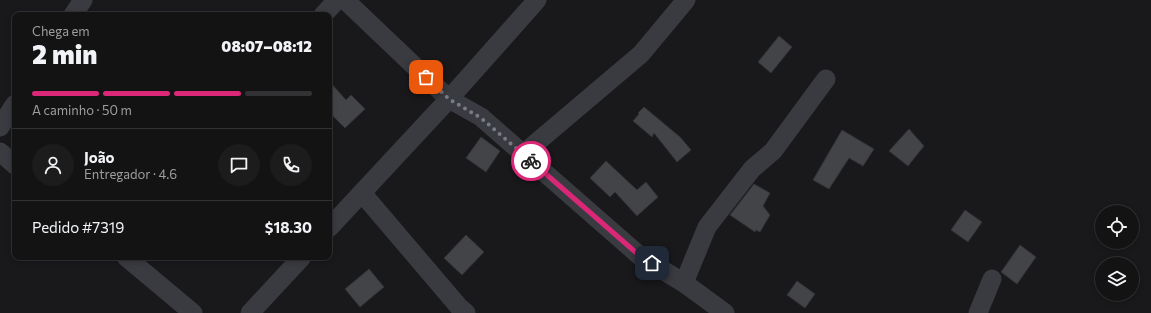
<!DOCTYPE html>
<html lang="pt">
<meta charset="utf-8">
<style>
:root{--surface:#131314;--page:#1c1c1d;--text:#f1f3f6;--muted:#9d9ea0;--line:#323234;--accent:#db2777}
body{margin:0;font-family:Commissioner,sans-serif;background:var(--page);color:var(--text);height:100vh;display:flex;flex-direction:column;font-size:15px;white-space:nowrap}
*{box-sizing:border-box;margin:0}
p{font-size:13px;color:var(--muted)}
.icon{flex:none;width:22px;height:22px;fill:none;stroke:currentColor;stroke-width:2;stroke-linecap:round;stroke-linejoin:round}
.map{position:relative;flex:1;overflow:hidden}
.panel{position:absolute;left:12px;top:12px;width:320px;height:248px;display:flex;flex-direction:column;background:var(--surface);border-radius:8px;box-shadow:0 2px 6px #0003,0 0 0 1px var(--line)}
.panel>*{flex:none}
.tools{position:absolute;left:1095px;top:205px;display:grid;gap:8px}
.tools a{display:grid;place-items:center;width:44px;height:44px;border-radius:50%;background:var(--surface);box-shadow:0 2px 6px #0003,0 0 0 1px var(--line);font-size:20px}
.pin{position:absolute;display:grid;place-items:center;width:34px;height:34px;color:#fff;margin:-17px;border-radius:8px;box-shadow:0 2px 6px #0006}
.courier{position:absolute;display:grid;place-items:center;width:40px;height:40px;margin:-20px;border:3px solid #db2777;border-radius:50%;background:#fff;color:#222;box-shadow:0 1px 5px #0007}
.overview em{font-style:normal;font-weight:800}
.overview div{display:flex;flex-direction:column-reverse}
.overview{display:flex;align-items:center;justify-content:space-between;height:68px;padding:0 20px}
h1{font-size:26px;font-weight:800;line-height:30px}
.bar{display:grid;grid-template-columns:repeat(4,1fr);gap:6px 4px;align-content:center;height:48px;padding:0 20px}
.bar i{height:5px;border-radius:3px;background:var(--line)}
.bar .on{background:var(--accent)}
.bar p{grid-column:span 4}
.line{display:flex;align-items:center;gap:10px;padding:0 20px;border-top:1px solid var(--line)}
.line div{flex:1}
.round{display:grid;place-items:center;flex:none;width:42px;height:42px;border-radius:21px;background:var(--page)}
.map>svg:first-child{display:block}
.building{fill:#424448;stroke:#323237}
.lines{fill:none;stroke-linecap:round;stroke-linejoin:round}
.street{stroke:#393b40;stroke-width:19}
.done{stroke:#777b84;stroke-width:4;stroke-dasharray:0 7.2}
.route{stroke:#db2777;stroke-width:5}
</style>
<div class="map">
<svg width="1151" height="313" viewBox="0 0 1151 313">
<rect width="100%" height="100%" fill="#19191b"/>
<!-- building -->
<g class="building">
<polygon points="779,36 792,47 771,73 758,62"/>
<polygon points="329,81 346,100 351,95 365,109 345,128 329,112"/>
<polygon points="644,107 680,137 691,150 677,162 654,133 652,137 633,121 639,114 638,113"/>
<polygon points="909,129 924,146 908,166 889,151"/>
<polygon points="842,130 874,149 863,166 849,158 829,189 813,180"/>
<polygon points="481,137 500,151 486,172 466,158"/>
<polygon points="606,161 637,190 646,182 658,197 637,216 615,192 610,197 590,178"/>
<polygon points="754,184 770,193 763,206 770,215 760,232 756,230 755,232 730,215"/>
<polygon points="965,210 982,222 968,242 951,230"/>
<polygon points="466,235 484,252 462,275 444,258"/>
<polygon points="1020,245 1036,257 1017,284 1001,272"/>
<polygon points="369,269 384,287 360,307 345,289"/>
<polygon points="797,281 815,294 805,308 787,295"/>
</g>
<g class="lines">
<!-- street -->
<g class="street">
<polyline points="345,0 449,99 481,117 641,257 684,283 725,313"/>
<polyline points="73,15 83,0"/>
<polyline points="323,15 337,0"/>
<polyline points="0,127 15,104"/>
<polyline points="0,152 15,165"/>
<polyline points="523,154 641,54 686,0"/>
<polyline points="362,193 459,307 466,313"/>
<polyline points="329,228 449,99 537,0"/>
<polyline points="126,257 193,313"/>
<polyline points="684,283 707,227 752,169 773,151 826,79"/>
<polyline points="250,313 302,257"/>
<polyline points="978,313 992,279"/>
</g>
</g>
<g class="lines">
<!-- done -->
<polyline class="done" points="426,77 449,99 481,118 531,161"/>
<!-- route -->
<polyline class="route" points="531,161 641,257 652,263"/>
</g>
</svg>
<div class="tools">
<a><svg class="icon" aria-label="locate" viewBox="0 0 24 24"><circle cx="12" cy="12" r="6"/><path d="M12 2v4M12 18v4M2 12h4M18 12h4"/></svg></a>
<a><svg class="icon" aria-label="layers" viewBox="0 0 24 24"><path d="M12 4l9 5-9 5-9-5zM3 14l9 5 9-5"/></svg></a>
</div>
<div class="pin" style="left:426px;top:77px;background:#ea580c"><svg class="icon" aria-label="bag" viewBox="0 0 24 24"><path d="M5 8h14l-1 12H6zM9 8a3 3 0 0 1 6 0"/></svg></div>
<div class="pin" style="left:652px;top:263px;background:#1f2937"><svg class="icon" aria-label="home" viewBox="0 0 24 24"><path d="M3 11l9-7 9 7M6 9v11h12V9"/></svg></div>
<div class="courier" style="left:531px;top:161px"><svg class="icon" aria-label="bike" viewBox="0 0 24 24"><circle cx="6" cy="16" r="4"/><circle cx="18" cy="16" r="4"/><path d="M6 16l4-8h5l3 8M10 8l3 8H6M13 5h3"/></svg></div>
<section class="panel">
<div class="overview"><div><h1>2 min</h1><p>Chega em</p></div><em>08:07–08:12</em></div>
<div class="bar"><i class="on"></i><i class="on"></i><i class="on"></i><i></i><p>A caminho · 50 m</p></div>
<div class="line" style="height:72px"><a class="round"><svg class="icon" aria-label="person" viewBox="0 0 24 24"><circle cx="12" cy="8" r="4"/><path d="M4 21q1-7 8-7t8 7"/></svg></a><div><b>João</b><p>Entregador · 4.6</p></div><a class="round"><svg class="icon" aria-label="chat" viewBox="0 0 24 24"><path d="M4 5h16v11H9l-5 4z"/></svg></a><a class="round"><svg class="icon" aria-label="phone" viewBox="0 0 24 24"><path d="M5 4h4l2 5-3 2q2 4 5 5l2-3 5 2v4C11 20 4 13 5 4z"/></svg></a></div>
<div class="line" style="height:52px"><div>Pedido #7319</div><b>$18.30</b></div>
</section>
</div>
